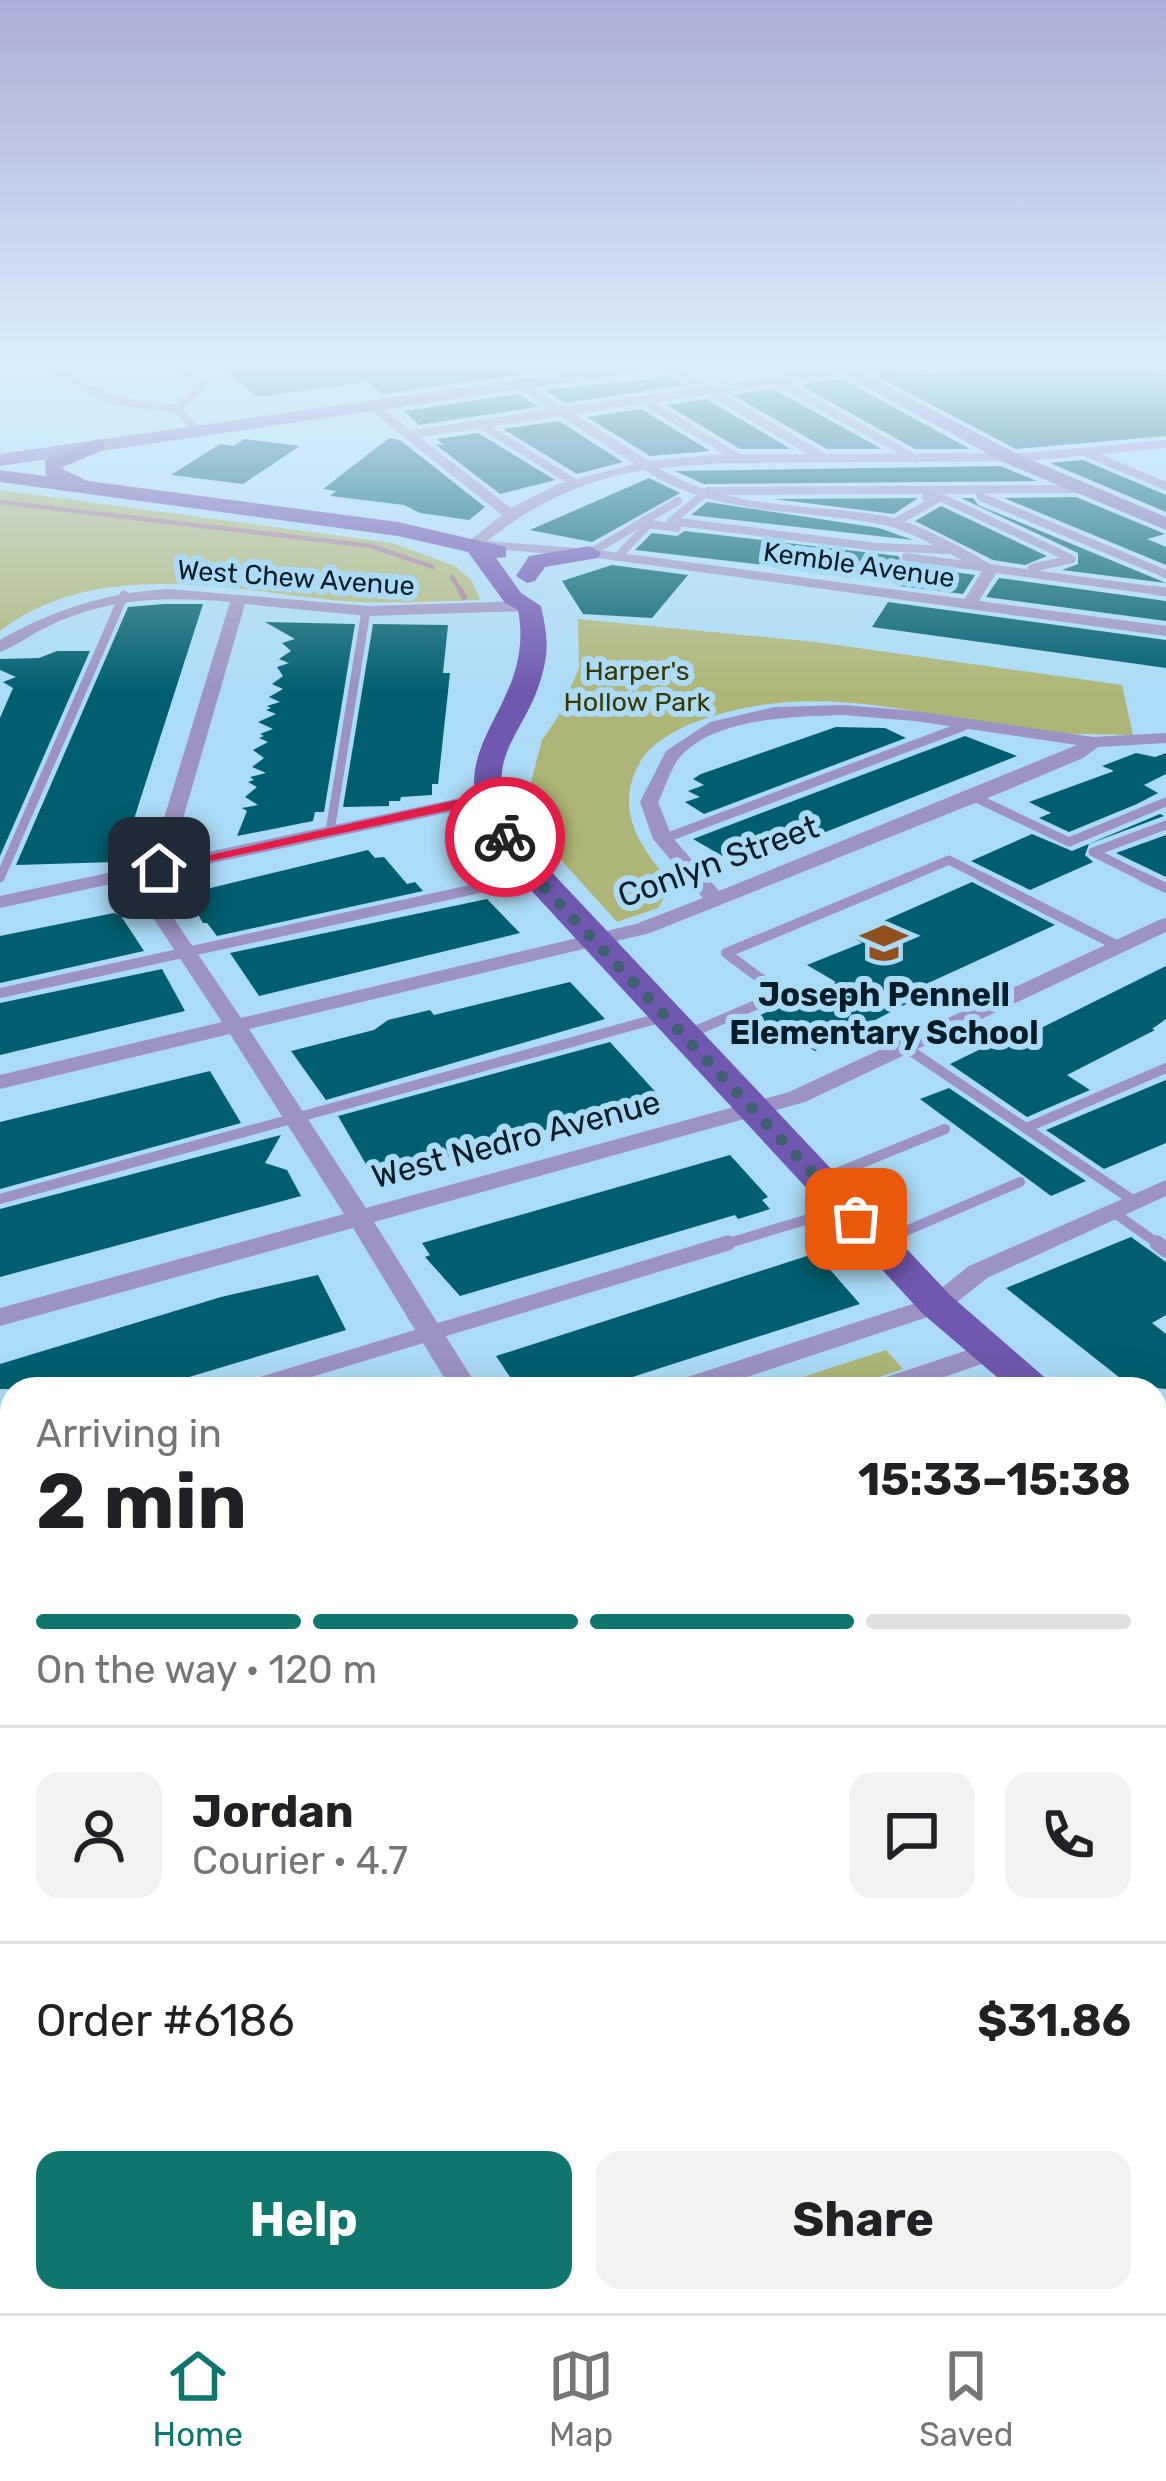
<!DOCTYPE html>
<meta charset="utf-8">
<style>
:root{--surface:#fff;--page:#f2f2f2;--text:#202124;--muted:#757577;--line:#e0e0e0;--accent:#0f766e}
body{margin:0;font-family:Rubik,sans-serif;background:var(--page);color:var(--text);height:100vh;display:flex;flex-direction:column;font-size:45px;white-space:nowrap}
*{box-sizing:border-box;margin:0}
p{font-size:39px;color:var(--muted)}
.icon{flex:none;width:66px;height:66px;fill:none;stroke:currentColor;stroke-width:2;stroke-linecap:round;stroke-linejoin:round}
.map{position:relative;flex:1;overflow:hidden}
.drawer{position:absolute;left:0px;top:1377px;width:1167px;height:936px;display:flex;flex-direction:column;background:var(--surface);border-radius:36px 36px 0 0;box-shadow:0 12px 48px #0002}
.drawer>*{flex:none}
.pin{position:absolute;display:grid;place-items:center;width:102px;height:102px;color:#fff;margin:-51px;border-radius:24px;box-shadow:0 6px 18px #0006}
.courier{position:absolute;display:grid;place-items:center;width:120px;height:120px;margin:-60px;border:9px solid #e11d48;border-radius:50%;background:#fff;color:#222;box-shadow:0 3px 15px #0007}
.summary em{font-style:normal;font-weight:700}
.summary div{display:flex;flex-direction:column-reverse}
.summary{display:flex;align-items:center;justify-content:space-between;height:204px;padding:0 36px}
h1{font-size:78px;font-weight:700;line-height:90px}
.bar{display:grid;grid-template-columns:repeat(4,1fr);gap:18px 12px;align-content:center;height:144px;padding:0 36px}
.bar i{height:15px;border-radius:9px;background:var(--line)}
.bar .selected{background:var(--accent)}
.bar p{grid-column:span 4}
.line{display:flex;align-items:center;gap:30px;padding:0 36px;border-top:3px solid var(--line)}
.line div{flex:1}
.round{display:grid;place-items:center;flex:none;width:126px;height:126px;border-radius:24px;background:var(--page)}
.button{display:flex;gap:24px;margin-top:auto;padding:24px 36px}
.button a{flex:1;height:138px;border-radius:24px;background:var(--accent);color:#fff;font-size:48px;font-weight:700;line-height:138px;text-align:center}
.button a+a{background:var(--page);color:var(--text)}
.tab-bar{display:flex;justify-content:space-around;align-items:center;height:168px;border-top:3px solid var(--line);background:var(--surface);font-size:33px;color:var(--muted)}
.tab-bar a{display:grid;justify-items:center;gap:6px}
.tab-bar .selected{color:var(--accent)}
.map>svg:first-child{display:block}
.green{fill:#aeb677}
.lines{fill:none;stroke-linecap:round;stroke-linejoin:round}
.stream-far1{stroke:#a87a93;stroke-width:4.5}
.stream{stroke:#a87a93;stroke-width:6}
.building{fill:#005e6e}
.lane-far4{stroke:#9c92c3;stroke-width:8}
.lane-far3{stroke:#9c92c3;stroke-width:9}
.lane-far2{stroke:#9c92c3;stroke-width:10}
.lane-far1{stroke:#9c92c3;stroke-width:15}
.lane{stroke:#9c92c3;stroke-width:18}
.street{fill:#9c92c3;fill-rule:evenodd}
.secondary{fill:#8271b8;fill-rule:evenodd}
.primary{fill:#7057af;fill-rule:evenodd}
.route{fill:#e11d48}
.done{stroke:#3f6071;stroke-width:12;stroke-dasharray:0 21.6}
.labels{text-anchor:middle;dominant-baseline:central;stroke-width:12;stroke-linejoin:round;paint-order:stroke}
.far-street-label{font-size:27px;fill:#041d29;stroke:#acdbf7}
.far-park-label{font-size:27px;fill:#363a00;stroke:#acdbf7}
.street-label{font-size:33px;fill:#041d29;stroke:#acdbf7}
.poi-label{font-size:33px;font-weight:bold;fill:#041d29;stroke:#acdbf7}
</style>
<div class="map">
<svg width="1166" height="2313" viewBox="0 0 1166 2313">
<rect width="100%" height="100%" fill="#acdbf7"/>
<!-- green -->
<g class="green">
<path d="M 0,490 L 392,543 L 455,566 L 472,581 L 480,600 C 431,601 381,605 332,600 C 225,589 95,558 0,631 Z"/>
<path d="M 578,619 L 816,642 L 1122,685 L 1133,735 C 1100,734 1065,735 1032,731 C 914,715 816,679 698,721 C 678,728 651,743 640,762 C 613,810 640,847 672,884 L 658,908 L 617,922 L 551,849 L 526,801 L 542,740 L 558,717 L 579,668 Z"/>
<polygon points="886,1350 903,1369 843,1389 766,1389"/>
</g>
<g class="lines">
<!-- stream-far1 -->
<g class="stream-far1">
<polyline points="0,502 371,546 433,567"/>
<polyline points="452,577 462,593"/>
</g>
<!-- stream -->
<polyline class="stream" points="460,590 464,597"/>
</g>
<!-- building -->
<g class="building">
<polygon points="223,368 568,368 382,394 361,378 361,383 257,397"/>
<polygon points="861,368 898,368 913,376 968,368 1148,368 1166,375 1166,436 1016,449"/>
<polygon points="670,377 684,385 565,403 545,390"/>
<polygon points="842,379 970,449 915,449 800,385"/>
<polygon points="773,389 882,449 827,449 733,395"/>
<polygon points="519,394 538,407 419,425 404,411"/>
<polygon points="706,399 791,449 740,449 667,405"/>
<polygon points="641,409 710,451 650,456 587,417"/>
<polygon points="559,421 623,462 577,474 503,429"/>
<polygon points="478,433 555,480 500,494 435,444 444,445 437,439"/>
<polygon points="389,438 400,440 485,507 469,520 420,513 404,505 330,496 336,491 323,489"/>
<polygon points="244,439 300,446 243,484 171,475 220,444 234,446"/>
<polygon points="1083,460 1166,495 1166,512 1050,463"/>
<polygon points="1000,466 1037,481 704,484 675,471"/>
<polygon points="649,478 680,493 592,542 530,530"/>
<polygon points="1076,497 1165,534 1147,539 1166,547 1166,565 1004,498"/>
<polygon points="918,498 894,514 774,499"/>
<polygon points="961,498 973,498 978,505 1166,583 1062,570 1078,564 1078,553"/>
<polygon points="707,502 879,528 913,540 691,515"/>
<polygon points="941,506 1047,556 1025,565 993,560 915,521"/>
<polygon points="685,531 898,556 905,565 975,575 963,594 899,586 902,581 635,550 652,533 677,536"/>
<polygon points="612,565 688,575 652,618 583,614 562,581"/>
<polygon points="999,578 1166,601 1166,621 986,597"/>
<polygon points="888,602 1166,640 1166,668 872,627"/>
<polygon points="164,604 203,604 125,847 120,847 115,862 16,865 128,607"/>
<polygon points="265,622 355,624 324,812 315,812 313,821 237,836 247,811 242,808 258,805 245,797 257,787 248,782 254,780 250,777 266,773 252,767 264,758 253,750 268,742 259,738 264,736 260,734 273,729 258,722 276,714 266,710 271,708 267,706 280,702 269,697 283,689 272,684 283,676 277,667 289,663 279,659 291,651 282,643 295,639"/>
<polygon points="373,624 448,625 443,673 450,673 438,784 432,784 432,795 401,797 400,801 389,801 389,806 343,807"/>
<polygon points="57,651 90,651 0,856 0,718 13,688 3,682 16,677 0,670 0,659 39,658"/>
<polygon points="836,727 885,728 906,738 704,814 685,802 700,797 688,791 704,785 693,779 701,774"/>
<polygon points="965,736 1017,756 740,866 693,839"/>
<polygon points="1136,753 1155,757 1166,753 1166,774 1144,785 1158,793 1137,804 1069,832 1039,818 1051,813 1029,802 1114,771 1102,766"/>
<polygon points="1160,814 1164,816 1089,844 1085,855 1093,862 1030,890 971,861 1032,834 1072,851"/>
<polygon points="1166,835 1166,877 1116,853"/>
<polygon points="368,850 375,858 384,857 407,884 415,882 423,891 217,936 207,923 203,923 186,894"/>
<polygon points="972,882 1055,925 902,995 912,1001 815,1051 784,1031 775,1036 749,1020 836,982 807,965 862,943 852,937 854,934"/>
<polygon points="487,899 520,933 259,996 230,953"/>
<polygon points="114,913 121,916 144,951 0,983 0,936"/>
<polygon points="1166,966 1166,1019 1152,1029 1155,1030 1067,1075 1090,1090 1027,1117 950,1064 991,1044 1027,1035"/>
<polygon points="162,969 185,1011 0,1055 0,1003"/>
<polygon points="570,982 605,1019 326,1100 291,1051 374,1030 388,1020 430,1010 434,1015"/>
<polygon points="610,1042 661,1098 378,1176 371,1173 338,1116"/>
<polygon points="210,1071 241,1123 0,1189 0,1122"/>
<polygon points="1166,1080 1166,1143 1104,1169 1046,1130"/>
<polygon points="949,1088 1086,1181 1051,1196 920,1099"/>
<polygon points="281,1135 265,1163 287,1170 301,1196 0,1277 0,1209"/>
<polygon points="730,1155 768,1197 762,1200 770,1209 738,1219 735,1215 460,1296 425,1257 430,1255 422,1243"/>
<polygon points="1131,1237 1166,1262 1166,1315 1152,1323 1166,1334 1166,1389 1129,1385 1006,1288"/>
<polygon points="807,1256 818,1256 860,1304 595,1389 518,1389 496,1356"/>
<polygon points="318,1275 346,1330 149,1389 0,1389 0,1364 221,1297"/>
</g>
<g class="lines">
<!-- lane-far4 -->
<g class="lane-far4">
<polyline points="47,368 114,401 177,409 202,389 180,368"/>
<polyline points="776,380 843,370"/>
<polyline points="177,409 196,430"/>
<polyline points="409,435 480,424"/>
<polyline points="1087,453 1166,486"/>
<polyline points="740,459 643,400 775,380 916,459"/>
<polyline points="573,482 480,424 643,400"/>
<polyline points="979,490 981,497 1166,574"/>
<polyline points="926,497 940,497 1072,559 1032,568"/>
<polyline points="894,523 939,498"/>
<polyline points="951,550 876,547 671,521 708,491 1082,489"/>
<polyline points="590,553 678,501"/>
<polyline points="618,556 649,524 677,528"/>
<polyline points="906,557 1166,592"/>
</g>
<!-- lane-far3 -->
<g class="lane-far3">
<polyline points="1153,590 1166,592"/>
<polyline points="974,797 1069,842 1166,802"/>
<polyline points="330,831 366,611"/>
<polyline points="663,839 964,726"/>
<polyline points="0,878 124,595"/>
<polyline points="516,880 533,876"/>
<polyline points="902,880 949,860 988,880"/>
<polyline points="1149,880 1093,852 1166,825"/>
</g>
<!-- lane-far2 -->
<g class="lane-far2">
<polyline points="982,877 1118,946"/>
<polyline points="1143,877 1166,888"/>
<polyline points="0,993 530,877"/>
<polyline points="686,1035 781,994 726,953 909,877"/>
<polyline points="905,1047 1134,1201"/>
<polyline points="1026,1128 1166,1068"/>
<polyline points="822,1179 945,1129"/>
<polyline points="0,1199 667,1016"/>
<polyline points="1112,1211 1161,1246"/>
<polyline points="880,1242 1020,1182"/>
<polyline points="719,1246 845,1208"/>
</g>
<!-- lane-far1 -->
<g class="lane-far1">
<polyline points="1157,1243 1166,1250"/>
<polyline points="246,1389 728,1243"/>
<polyline points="0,1464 12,1461"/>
</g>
<!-- lane -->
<g class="lane">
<polyline points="1155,1772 1166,1766"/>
<polyline points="0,1867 12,1862"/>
<polyline points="160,2301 164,2313"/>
</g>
<!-- street -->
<g class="street">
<path d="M 664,368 L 678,368 L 826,454 L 1025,453 L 1166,440 L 1166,448 L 1025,461 L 721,463 L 659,468 C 725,510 810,503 885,516 C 916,522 968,550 995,567 L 998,570 L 979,601 L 1166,626 L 1166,636 L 590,557 L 469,547 L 469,541 L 502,515 L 364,405 L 374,402 L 511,508 L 558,484 L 634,464 L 516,387 L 520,380 L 649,461 L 721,454 L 807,454 ZM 644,470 C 715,516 800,509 880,524 C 913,531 951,555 982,571 L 965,599 L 590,549 L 487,541 C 535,503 584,480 644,470 Z"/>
<path d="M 168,589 L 368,606 L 529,601 L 537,606 L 529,611 L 368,616 L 245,604 L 171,860 L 488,792 L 497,798 L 488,804 L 166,873 L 159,884 L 164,904 L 241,1018 L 636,924 L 703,898 L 653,839 L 640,802 L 666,751 L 710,722 L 775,707 L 843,705 L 915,711 L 1093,737 L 1166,733 L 1166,743 L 1098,747 L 1083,758 L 1000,793 L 650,933 L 249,1029 L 366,1208 L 789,1092 L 1159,920 L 1166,918 L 1166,932 L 805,1102 L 374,1222 L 479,1389 L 451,1389 L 353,1228 L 0,1326 L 0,1308 L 344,1214 L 230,1034 L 0,1089 L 0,1075 L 222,1022 L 144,904 L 139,884 L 143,877 L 0,908 L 0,896 L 150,864 L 230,602 C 168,596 107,598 51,625 C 33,633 18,645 0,652 L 0,640 C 55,609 105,593 168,589 ZM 843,715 L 915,721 L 1077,745 L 719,891 L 672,837 L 658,802 C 665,789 670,770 679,758 C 714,717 794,717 843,715 Z"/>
<polygon points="1166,1180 1166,1196 987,1278 946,1311 711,1389 668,1389 672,1382 928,1299 969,1266"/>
<polygon points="989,1343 999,1346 1002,1352 999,1358 910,1389 867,1389 871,1382"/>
<polygon points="12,1596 12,1620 0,1624 0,1600"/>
<polygon points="12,1671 12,1697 0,1701 0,1675"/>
<polygon points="1166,2017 1166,2054 1155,2058 1155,2021"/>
<polygon points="731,2301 786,2301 781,2313 726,2313"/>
<polygon points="1029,2301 1073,2301 1078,2313 1034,2313"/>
</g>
<!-- secondary -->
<g class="secondary">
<polygon points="598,368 639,368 631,373 0,466 0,454"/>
<polygon points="832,368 852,368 1017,454 1166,517 1166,530 1003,462"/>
<polygon points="1166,1511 1166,1544 1155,1547 1155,1515"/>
<polygon points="12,2081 12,2132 0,2137 0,2086"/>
<polygon points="0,2184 12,2186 12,2240 0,2238"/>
<polygon points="489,2301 615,2301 619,2313 494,2313"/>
</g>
<!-- primary -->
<g class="primary">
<path d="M 98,439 L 105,441 L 105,449 L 63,467 L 64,470 L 88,481 L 398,522 L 506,547 L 506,557 L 496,558 L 521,593 L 541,606 C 545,625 549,642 545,662 C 531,740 468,754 525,844 L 951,1296 L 1058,1389 L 1011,1389 L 923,1314 L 516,874 C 501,854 485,832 478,808 C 456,736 535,698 518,610 L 505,603 L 468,552 L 398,536 L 0,482 L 0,470 L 46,476 L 45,460 Z"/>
<polygon points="590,546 601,553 598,558 545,567 535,581 527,583 516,576 529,556"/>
<polygon points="1155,1451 1166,1454 1166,1487 1155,1484"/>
</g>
</g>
<!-- sky -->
<linearGradient id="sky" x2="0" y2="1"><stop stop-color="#abadd8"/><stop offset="0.53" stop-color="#daeffb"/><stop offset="1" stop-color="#daeffb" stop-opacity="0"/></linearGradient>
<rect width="1166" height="692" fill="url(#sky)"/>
<!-- route -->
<polygon class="route" points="488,793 495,798 510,840 499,840 483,803 159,872 151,868"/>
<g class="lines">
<!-- done -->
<polyline class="done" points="505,837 526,868 856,1219"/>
</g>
<!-- icons -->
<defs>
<g id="school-bare" transform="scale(3.6)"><path d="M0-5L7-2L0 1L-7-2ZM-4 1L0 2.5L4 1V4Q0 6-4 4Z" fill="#92501e" stroke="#acdbf7" stroke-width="2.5" paint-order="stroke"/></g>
</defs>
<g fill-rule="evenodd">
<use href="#school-bare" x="884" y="943"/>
</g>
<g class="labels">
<!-- far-street labels -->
<g class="far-street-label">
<text transform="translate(859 565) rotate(8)">Kemble Avenue</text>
<text transform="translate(296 578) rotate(4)">West Chew Avenue</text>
</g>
<!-- far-park labels -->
<g class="far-park-label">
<text x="637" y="671">Harper's<tspan x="637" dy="31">Hollow Park</tspan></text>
</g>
<!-- street labels -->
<g class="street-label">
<text transform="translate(718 861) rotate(-20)">Conlyn Street</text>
<text transform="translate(516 1139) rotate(-15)">West Nedro Avenue</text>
</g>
<!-- poi labels -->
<g class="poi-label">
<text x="884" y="994">Joseph Pennell<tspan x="884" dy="38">Elementary School</tspan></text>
</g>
</g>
</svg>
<div class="pin" style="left:856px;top:1219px;background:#ea580c"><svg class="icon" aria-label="bag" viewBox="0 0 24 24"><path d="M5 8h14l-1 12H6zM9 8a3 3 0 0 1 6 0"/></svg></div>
<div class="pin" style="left:159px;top:868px;background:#1f2937"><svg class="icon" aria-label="home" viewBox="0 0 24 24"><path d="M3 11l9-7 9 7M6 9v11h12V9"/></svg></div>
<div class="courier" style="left:505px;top:837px"><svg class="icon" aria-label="bike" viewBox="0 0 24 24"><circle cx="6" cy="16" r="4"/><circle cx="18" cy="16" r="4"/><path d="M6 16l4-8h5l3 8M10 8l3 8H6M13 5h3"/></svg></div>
<section class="drawer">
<div class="summary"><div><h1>2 min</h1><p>Arriving in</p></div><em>15:33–15:38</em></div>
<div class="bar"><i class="selected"></i><i class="selected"></i><i class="selected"></i><i></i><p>On the way · 120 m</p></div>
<div class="line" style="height:216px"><a class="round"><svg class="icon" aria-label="person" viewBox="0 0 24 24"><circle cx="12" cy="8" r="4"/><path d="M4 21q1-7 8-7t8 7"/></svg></a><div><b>Jordan</b><p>Courier · 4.7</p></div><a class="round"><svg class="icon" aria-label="chat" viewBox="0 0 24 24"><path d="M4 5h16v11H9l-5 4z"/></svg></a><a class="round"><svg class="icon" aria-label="phone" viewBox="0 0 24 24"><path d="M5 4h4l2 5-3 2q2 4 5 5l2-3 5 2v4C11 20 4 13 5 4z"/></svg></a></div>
<div class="line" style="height:156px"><div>Order #6186</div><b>$31.86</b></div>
<div class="button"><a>Help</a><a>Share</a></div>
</section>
</div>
<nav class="tab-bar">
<a class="selected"><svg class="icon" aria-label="home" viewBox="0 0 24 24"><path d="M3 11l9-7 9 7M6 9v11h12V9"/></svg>Home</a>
<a><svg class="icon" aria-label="map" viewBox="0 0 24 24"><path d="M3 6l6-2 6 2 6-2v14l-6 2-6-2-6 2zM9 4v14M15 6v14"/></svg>Map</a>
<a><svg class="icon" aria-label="saved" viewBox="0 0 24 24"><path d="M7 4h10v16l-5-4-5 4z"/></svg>Saved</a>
</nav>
